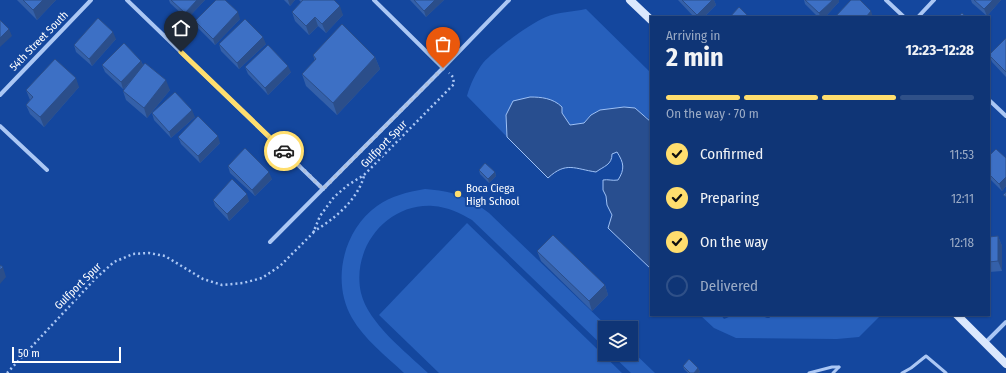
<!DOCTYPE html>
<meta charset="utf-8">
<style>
:root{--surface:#0f3576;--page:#1d407e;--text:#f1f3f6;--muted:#9babc5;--line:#2f5088;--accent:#ffde6e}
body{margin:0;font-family:"Fira Sans Condensed",sans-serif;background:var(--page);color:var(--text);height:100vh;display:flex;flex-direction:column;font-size:15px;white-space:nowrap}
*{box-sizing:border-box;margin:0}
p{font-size:13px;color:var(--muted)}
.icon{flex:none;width:22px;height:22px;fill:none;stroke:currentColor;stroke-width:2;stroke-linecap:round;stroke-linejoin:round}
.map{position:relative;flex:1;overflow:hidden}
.drawer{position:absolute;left:650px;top:16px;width:340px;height:300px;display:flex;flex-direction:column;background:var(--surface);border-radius:0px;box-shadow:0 1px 3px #0004,0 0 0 1px var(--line)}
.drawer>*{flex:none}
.buttons{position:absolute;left:598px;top:321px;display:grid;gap:8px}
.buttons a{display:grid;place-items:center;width:40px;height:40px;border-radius:0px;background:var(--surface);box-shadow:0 1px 3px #0004,0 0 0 1px var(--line);font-size:20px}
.scale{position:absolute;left:12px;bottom:10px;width:109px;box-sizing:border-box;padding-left:4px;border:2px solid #fff;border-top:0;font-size:11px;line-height:14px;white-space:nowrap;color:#fff;-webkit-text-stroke:3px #14479e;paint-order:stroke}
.pin{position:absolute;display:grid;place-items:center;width:34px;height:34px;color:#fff;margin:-41px -17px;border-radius:50% 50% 50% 0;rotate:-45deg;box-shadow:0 0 4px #0007}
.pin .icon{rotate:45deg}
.courier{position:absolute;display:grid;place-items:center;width:40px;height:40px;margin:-20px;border:3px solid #ffde6e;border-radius:50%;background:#fff;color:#222;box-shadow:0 1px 5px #0007}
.overview em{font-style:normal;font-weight:700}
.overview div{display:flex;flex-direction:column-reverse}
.overview{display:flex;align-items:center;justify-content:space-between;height:68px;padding:0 16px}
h1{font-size:26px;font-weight:700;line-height:30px}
.bar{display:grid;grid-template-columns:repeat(4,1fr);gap:6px 4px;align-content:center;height:48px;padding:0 16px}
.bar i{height:5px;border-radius:3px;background:var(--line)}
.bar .on{background:var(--accent)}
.bar p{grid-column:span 4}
ol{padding:0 16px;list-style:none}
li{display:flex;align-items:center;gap:12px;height:44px}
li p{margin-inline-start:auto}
li .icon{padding:4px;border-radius:50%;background:var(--accent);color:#111;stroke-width:4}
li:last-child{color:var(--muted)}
li i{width:22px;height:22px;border:2px solid var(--line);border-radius:50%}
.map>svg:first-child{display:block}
.green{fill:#2760bc}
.water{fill:#284e8f;stroke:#9ec1f6}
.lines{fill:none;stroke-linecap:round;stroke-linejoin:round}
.path{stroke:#abc7f4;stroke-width:2.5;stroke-dasharray:2 3;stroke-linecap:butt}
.lane{stroke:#abc7f4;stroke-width:3}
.street{stroke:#abc7f4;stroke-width:4}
.secondary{stroke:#dbe8fd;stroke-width:8}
.wall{fill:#3460a9}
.shaded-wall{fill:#2b4e8a}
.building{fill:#3d70c5;stroke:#2b4e8a}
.done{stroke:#adbfdd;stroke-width:4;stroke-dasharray:0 7.2}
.route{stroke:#ffde6e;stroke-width:5}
.poi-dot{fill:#ffde6e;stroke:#14479e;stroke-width:1.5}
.labels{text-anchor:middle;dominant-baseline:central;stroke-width:4;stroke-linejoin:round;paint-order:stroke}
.street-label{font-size:11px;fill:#fff;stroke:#14479e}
.poi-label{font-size:11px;fill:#fff;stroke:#14479e;text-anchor:start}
</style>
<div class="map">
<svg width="1006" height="373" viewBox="0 0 1006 373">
<rect width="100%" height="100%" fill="#14479e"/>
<!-- green -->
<g class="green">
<path d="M 586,9 L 651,73 L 651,122 L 647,117 L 624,107 L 600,110 L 591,115 L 584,123 L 570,125 L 562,113 L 506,115 L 507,137 L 467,96 C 470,85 476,72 483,63 C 496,49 529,24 546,17 C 558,12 573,12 586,9 Z"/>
<path d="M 425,189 C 452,191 467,196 489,213 L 609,328 L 605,328 L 605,348 L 472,220 C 460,213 448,207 433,206 C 387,203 351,248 361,293 C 368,323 406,352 428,373 L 404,373 C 386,356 364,339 352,318 C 331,282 343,230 377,206 C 391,196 407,192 425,189 Z"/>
<polygon points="467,223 622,373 439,373 379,315"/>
<path d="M 700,315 L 721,315 L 724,319 C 736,313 756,312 767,318 L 770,318 L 768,315 L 881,315 L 859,337 L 837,339 L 736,338 L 714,328 Z"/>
<polygon points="631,350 655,373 631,373 611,354 631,354"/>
</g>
<!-- water -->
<path class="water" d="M 530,97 C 541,97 553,98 562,107 L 562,113 L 570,125 L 584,123 L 591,115 L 600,110 L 624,107 L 635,108 L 651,122 L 651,269 L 608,228 L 612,215 L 607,205 L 606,196 L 603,190 L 603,180 C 608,179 612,181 618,180 C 625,169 624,163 617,152 L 612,154 C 612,165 604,166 596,172 C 575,169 566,161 548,178 L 507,137 L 506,115 L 513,101 Z"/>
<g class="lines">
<!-- path -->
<g class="path">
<path d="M 313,232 C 334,219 357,201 364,176"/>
<polyline points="7,373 95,279 114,262 133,254 149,253 165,256 203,279 222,285 243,283 262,278 280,266 313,233 320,216 334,197 348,185 364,175 454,84 453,77 449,73"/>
</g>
<!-- lane -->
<g class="lane">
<polyline points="809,373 832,367 839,367"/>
<polyline points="833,373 839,367"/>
<polyline points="902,373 911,368 926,356 946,373"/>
</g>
<!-- street -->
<g class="street">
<polyline points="127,0 323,189"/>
<polyline points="374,0 443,68"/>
<polyline points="886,0 904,17"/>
<polyline points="918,17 934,0"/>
<polyline points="0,95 91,0"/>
<polyline points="989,100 1006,116"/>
<polyline points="0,126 47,170"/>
<polyline points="270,242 443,68 509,0"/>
<polyline points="985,343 1006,322"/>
</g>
<!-- secondary -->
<g class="secondary">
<polyline points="630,0 651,20"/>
<polyline points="957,315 1006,364"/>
</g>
</g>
<!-- wall -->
<g class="wall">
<polygon points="17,0 56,0 37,20"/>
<polygon points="169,0 205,0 187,19 170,3"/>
<polygon points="284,0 295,0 290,6"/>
<polygon points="299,0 334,0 343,15 326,33 318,26 309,35 295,21 292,12 301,2"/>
<polygon points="410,0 444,0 426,17"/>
<polygon points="678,0 714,0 716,5 704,17 694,17"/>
<polygon points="804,0 839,0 839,2 825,17 818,17 805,4"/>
<polygon points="971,0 1001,0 987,16 972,3"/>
<polygon points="240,19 215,45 198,28 195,21"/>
<polygon points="1006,38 1006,77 992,62 989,55"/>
<polygon points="116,39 92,66 76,52 74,45"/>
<polygon points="219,44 266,44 239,69 221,51"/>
<polygon points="313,55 375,57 380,69 337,115 306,86 302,74 315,61"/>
<polygon points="141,61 143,65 170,90 147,118 126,100 123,91 128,84 123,89 105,72 102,65"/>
<polygon points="245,67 291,72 268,95 248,74"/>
<polygon points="79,87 44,127 30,114 26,105 30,100 26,90"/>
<polygon points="152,113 195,117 171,138 154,120"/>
<polygon points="178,137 220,143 200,163 181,144"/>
<polygon points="989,156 1006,158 1006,186 1002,191 989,178"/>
<polygon points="228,166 272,179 255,196 230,173"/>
<polygon points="479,170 495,172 496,176 489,183 480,174"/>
<polygon points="213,200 249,201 229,221 215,206"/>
<polygon points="998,236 1002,246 1002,271 989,272 989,237"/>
<polygon points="537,251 605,285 608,295 592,311 541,261"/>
<polygon points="683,366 698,368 700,372 698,373 688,373 684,369"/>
</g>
<!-- shaded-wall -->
<g class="shaded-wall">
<polygon points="43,0 56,0 37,20 33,10"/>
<polygon points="197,0 205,0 187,19 185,13"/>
<polygon points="288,0 295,0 290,6"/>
<polygon points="435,0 444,0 426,17 424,11"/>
<polygon points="712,0 714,0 716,5 704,17 697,17 697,15"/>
<polygon points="833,0 839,0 839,2 825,17 820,17 819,13"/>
<polygon points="993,0 1001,0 987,16 984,9"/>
<polygon points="340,6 343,15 326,33 322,24"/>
<polygon points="871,11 873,17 866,17"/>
<polygon points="238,12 240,19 215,45 213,39"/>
<polygon points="315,17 318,26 309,35 306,26"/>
<polygon points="9,29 12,36 0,47 0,38"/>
<polygon points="113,32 116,39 92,66 89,59"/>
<polygon points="263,37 266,44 239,69 237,63"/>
<polygon points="375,57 380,69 337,115 333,103"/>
<polygon points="141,61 144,67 123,89 121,82"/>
<polygon points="288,66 291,72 268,95 265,88"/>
<polygon points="76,78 79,87 44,127 40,117"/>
<polygon points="166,80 170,90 147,118 144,108"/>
<polygon points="192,110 195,117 171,138 169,132"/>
<polygon points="218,136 220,143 200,163 198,156"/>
<polygon points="269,172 272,179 255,196 252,190"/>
<polygon points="495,172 496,176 489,183 488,179"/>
<polygon points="1006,177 1006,186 1002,191 999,184"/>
<polygon points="247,194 249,201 229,221 227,214"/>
<polygon points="998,236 1002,246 1002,271 998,261"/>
<polygon points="3,267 6,277 0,284 0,270"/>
<polygon points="605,285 608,295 592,311 589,301"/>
<polygon points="698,368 700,372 698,373 694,373"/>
</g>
<!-- building -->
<g class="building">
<polygon points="23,0 43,0 33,10"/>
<polygon points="171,0 197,0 185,13"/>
<polygon points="216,0 225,0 238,12 213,39 195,21"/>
<polygon points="303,0 334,0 340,6 322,24 315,17 306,26 292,12"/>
<polygon points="414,0 435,0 424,11"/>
<polygon points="682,0 712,0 697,15"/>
<polygon points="805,0 833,0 819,13"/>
<polygon points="851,0 860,0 871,11 866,17 835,17"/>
<polygon points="974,0 993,0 984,9"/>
<polygon points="739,7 749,17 730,17"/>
<polygon points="962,13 966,17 958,17"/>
<polygon points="98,18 113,32 89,59 74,45"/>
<polygon points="245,19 263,37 237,63 219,44"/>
<polygon points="0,20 9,29 0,38"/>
<polygon points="342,24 375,57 333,103 302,74 316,59 313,55"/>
<polygon points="1006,38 1006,72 989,55"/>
<polygon points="124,43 141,61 121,82 102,65"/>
<polygon points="268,45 288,66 265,88 245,67"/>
<polygon points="55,59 76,78 40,117 26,105 33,97 26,90"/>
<polygon points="145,63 166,80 144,108 123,91"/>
<polygon points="175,92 192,110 169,132 152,113"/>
<polygon points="198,116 218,136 198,156 178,137"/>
<polygon points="245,148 269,172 252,190 228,166"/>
<polygon points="996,149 1006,158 1006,177 999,184 989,174 989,156"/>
<polygon points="485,163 495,172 488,179 479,170"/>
<polygon points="232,179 247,194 227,214 213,200"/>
<polygon points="1006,192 1006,197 1003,195"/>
<polygon points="553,235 605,285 589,301 537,251"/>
<polygon points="998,236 998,261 989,262 989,237"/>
<polygon points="0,265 3,267 0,270"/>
<polygon points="689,359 698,368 694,373 690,373 683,366"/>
</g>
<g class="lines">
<!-- done -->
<polyline class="done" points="284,151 323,189 443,68"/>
<!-- route -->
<polyline class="route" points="181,52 284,151"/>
</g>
<!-- markers -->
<circle class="poi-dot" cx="458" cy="194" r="4"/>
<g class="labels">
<!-- street labels -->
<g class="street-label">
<text transform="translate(39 41) rotate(-46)">54th Street South</text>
<text transform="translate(384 144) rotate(-46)">Gulfport Spur</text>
<text transform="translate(78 286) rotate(-45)">Gulfport Spur</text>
</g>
<!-- poi labels -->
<g class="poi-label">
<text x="466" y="188">Boca Ciega<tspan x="466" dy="13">High School</tspan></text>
</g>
</g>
</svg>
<div class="buttons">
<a><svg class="icon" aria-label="layers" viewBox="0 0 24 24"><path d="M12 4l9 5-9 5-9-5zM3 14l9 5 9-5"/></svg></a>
</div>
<div class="scale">50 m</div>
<div class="pin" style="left:443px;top:68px;background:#ea580c"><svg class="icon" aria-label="bag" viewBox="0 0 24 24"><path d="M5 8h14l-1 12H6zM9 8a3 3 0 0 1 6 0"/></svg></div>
<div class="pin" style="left:181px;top:52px;background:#1f2937"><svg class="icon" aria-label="home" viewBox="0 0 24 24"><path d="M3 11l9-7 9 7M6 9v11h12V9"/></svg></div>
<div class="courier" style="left:284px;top:151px"><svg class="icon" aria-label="car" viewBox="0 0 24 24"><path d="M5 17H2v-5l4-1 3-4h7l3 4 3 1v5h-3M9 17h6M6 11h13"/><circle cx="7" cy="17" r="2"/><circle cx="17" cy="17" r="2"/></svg></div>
<section class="drawer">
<div class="overview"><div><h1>2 min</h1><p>Arriving in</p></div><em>12:23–12:28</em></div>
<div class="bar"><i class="on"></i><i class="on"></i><i class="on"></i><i></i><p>On the way · 70 m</p></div>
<ol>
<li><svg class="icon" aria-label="check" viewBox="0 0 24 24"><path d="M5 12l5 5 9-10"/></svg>Confirmed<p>11:53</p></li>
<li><svg class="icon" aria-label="check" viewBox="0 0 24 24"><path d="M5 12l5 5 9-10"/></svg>Preparing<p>12:11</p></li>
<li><svg class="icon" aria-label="check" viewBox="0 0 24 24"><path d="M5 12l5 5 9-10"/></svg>On the way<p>12:18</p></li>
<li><i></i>Delivered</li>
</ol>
</section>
</div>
